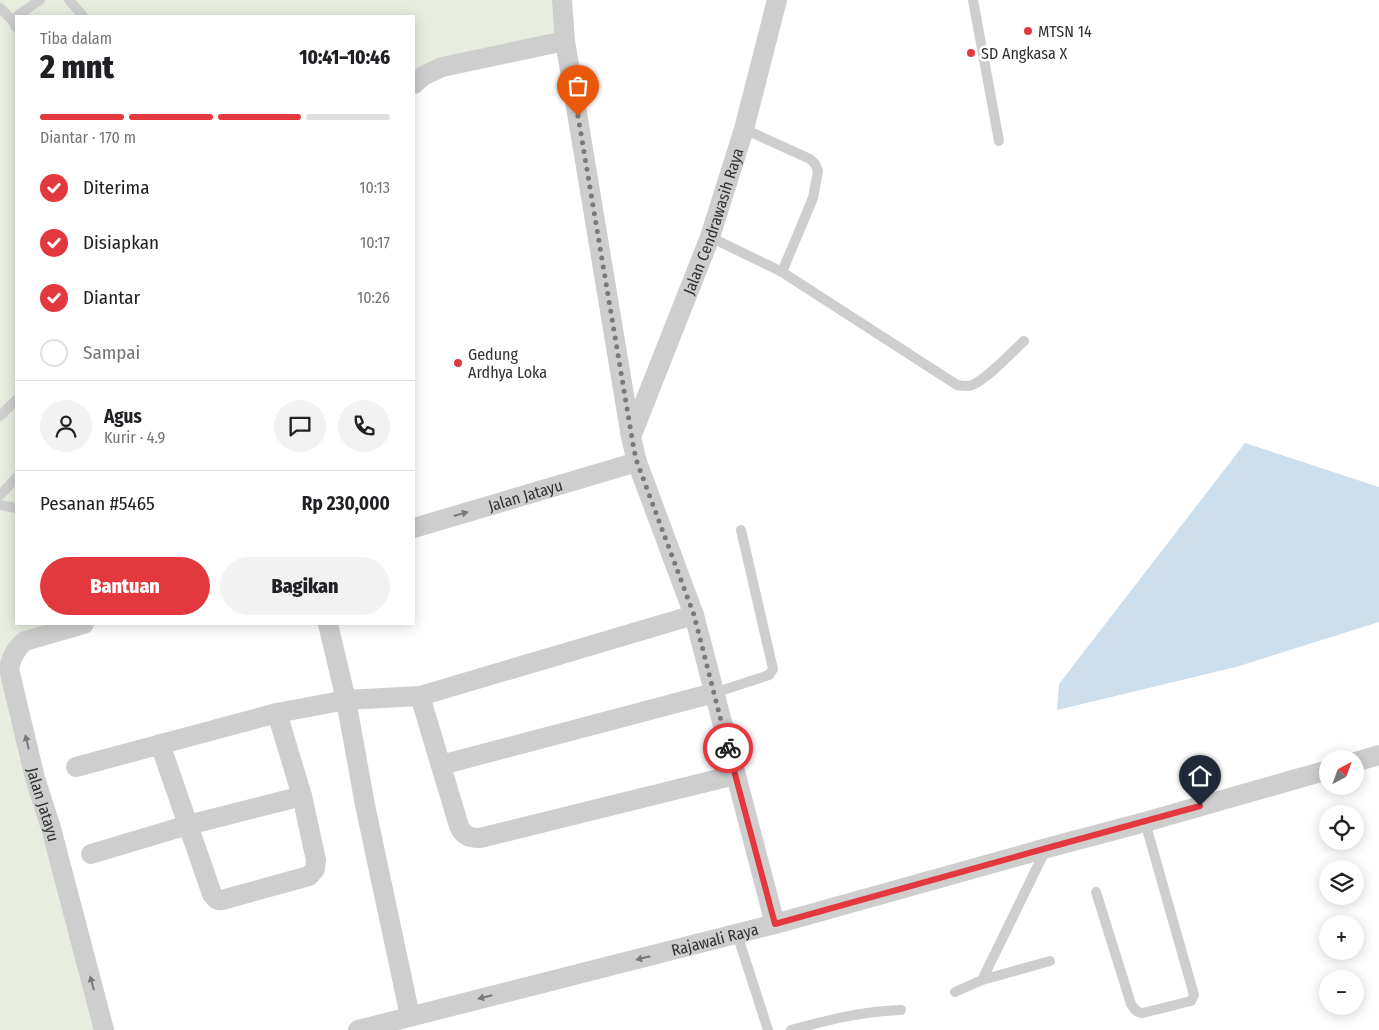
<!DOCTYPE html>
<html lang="id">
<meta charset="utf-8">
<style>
:root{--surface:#fff;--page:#f2f2f2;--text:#202124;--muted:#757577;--line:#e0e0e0;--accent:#e3383d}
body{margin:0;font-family:"Fira Sans Condensed",sans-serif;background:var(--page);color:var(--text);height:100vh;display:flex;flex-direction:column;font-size:19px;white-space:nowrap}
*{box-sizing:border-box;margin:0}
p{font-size:16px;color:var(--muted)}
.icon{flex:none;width:28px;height:28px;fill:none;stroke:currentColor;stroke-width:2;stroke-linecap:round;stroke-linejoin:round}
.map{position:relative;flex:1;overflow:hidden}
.drawer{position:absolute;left:15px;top:15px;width:400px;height:610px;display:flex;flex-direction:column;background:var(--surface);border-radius:0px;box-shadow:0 2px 12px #0003}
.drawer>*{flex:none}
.needle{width:32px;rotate:41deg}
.tools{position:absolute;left:1319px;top:750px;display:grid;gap:10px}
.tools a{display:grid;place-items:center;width:45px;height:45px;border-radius:50%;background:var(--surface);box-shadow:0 2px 12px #0003;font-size:25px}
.pin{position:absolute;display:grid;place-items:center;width:42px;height:42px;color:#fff;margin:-51px -21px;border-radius:50% 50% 50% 0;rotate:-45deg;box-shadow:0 0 5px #0007}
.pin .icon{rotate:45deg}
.courier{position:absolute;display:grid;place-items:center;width:50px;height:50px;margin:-25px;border:4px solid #e3383d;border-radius:50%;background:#fff;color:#222;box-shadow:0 1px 6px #0007}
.headline em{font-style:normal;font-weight:800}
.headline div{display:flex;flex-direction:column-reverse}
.headline{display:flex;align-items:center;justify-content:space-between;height:85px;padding:0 25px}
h1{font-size:32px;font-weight:800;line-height:38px}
.bar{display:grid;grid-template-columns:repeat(4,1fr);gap:8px 5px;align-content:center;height:60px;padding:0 25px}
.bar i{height:6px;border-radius:4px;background:var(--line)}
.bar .on{background:var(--accent)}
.bar p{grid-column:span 4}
.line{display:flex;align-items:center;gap:12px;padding:0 25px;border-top:1px solid var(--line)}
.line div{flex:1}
.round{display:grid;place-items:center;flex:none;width:52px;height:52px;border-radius:26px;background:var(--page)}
ol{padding:0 25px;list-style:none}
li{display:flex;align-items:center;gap:15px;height:55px}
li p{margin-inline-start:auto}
li .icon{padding:5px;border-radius:50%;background:var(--accent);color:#fff;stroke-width:4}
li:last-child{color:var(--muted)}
li i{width:28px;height:28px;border:2px solid var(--line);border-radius:50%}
.button{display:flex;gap:10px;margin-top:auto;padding:10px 25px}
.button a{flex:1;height:58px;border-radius:30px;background:var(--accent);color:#fff;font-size:20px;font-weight:800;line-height:58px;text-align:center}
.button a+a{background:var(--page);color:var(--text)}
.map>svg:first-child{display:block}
.green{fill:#e7eee0}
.water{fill:#cddfed}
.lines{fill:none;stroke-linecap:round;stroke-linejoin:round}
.lane{stroke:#cecece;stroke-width:10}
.street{stroke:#cecece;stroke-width:20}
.oneway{fill:#787878}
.done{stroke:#797979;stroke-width:5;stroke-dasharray:0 9}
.route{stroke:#e3383d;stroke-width:6}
.poi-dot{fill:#e3383d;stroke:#fff;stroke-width:2}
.labels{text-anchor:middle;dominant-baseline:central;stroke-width:5;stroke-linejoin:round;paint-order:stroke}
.poi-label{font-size:16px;fill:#313131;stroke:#fff;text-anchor:start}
.street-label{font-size:16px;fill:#313131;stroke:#fff}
</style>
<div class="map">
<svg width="1379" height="1030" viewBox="0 0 1379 1030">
<rect width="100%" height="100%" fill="#fff"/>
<!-- green -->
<polygon class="green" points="0,0 562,0 565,41 414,84 414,16 16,16 16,624 84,624 13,656 104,1030 0,1030"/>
<!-- water -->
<polygon class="water" points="1245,443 1379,487 1379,622 1236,667 1057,710 1059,684"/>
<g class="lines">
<!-- lane -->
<g class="lane">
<polyline points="69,0 83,16"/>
<polyline points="973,0 999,141"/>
<polyline points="0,8 12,20 16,27"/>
<polyline points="17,16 40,0"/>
<polyline points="744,129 810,159 815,164 818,171 813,198 782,272"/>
<path d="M 710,237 L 782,272 L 957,385 C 962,386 967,387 972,385 C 986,380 1012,352 1024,341"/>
<polyline points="0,416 16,400"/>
<polyline points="0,495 16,478"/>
<polyline points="0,505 16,508"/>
<polyline points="714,693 769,675 773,669 741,530"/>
<path d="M 1096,892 L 1131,1004 C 1134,1009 1137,1013 1143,1013 L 1191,1001 L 1194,995 L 1145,822"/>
<polyline points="737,934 768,1030"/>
<polyline points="982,980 1050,961"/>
<polyline points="955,992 982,980 1046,849"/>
<path d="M 791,1030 C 828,1020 863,1011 901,1010"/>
</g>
<!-- street -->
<g class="street">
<polyline points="562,0 565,41 631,437 637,462 694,615 775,924"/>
<polyline points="414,84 423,76 442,67 565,41"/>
<path id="s1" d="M 631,437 L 710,237 L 744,129 L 777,0"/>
<path id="s2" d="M 414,528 L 637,462"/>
<path id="s3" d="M 84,624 L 25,641 C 16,648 11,658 9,669 L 35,778 L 51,828 L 104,1030"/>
<polyline points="328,624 346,700 365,805 410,1016"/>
<path d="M 420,696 L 459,826 C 463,836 470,838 480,838 L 735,775"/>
<path d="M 160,744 L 212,894 C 215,898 217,901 222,900 L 309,876 L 315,869 L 316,860 L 302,796 L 277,713"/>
<polyline points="1355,762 1379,755"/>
<polyline points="441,765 714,693"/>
<polyline points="76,767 277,713 346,700 420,696 694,615"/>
<polyline points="91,854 188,825 302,796"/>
<path id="s4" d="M 358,1030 L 775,924 L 1047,848 L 1145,822 L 1328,770"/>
</g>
</g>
<!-- one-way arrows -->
<defs><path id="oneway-solid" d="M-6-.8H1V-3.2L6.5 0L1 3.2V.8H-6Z" transform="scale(1.25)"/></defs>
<g class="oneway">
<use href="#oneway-solid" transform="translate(461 514) rotate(-16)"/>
<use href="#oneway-solid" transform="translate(27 742) rotate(-104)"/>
<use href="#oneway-solid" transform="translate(643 958) rotate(166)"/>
<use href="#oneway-solid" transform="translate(92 983) rotate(-105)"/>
<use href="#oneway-solid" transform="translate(485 997) rotate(166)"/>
</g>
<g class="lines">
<!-- done -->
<polyline class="done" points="578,116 634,450 637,462 694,615 728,748"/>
<!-- route -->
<polyline class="route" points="728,748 775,924 1047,848 1200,806"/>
</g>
<!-- markers -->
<g class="poi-dot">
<circle cx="1028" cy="31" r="5"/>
<circle cx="971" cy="53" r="5"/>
<circle cx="458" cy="363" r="5"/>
</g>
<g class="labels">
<!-- poi labels -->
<g class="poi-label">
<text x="1038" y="31">MTSN 14</text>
<text x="981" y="53">SD Angkasa X</text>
<text x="468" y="354">Gedung<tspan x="468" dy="18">Ardhya Loka</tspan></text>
</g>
<!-- street labels -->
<g class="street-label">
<text stroke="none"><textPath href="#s1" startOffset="231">Jalan Cendrawasih Raya</textPath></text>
<text stroke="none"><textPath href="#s2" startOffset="116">Jalan Jatayu</textPath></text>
<text stroke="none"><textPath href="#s3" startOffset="234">Jalan Jatayu</textPath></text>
<text stroke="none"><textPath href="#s4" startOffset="368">Rajawali Raya</textPath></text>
</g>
</g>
</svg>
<div class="tools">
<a><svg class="needle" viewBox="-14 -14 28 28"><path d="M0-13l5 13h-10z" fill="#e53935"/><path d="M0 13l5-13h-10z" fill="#757577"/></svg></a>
<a><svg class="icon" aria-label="locate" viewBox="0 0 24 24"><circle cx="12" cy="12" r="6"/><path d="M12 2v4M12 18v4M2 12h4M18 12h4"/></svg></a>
<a><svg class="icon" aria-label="layers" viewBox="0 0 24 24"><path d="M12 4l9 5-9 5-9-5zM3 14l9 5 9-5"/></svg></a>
<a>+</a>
<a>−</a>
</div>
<div class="pin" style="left:578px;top:116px;background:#ea580c"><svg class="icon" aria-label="bag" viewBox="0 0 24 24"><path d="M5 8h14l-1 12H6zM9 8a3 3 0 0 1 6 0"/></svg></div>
<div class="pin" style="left:1200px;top:806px;background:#1f2937"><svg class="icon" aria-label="home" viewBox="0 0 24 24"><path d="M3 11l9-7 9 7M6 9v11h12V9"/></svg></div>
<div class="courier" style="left:728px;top:748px"><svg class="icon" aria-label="bike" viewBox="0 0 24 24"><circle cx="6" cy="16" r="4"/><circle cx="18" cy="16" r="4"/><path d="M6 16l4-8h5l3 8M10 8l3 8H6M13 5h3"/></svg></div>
<section class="drawer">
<div class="headline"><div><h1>2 mnt</h1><p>Tiba dalam</p></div><em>10:41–10:46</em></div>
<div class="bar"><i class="on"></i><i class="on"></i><i class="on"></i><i></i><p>Diantar · 170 m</p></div>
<ol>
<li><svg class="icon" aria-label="check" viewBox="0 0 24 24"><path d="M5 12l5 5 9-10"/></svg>Diterima<p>10:13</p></li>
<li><svg class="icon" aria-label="check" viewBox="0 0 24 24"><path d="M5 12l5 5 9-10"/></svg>Disiapkan<p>10:17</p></li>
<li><svg class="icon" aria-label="check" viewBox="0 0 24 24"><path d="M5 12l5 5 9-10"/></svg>Diantar<p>10:26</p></li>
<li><i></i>Sampai</li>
</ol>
<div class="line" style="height:90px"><a class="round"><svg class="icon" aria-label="person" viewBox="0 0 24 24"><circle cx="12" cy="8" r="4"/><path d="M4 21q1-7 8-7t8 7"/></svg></a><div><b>Agus</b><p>Kurir · 4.9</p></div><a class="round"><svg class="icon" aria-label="chat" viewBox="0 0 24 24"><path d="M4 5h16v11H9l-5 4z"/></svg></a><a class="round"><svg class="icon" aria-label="phone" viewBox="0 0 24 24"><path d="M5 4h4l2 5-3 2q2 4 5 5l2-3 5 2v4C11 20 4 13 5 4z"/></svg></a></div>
<div class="line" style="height:65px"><div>Pesanan #5465</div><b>Rp 230,000</b></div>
<div class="button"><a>Bantuan</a><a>Bagikan</a></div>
</section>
</div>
